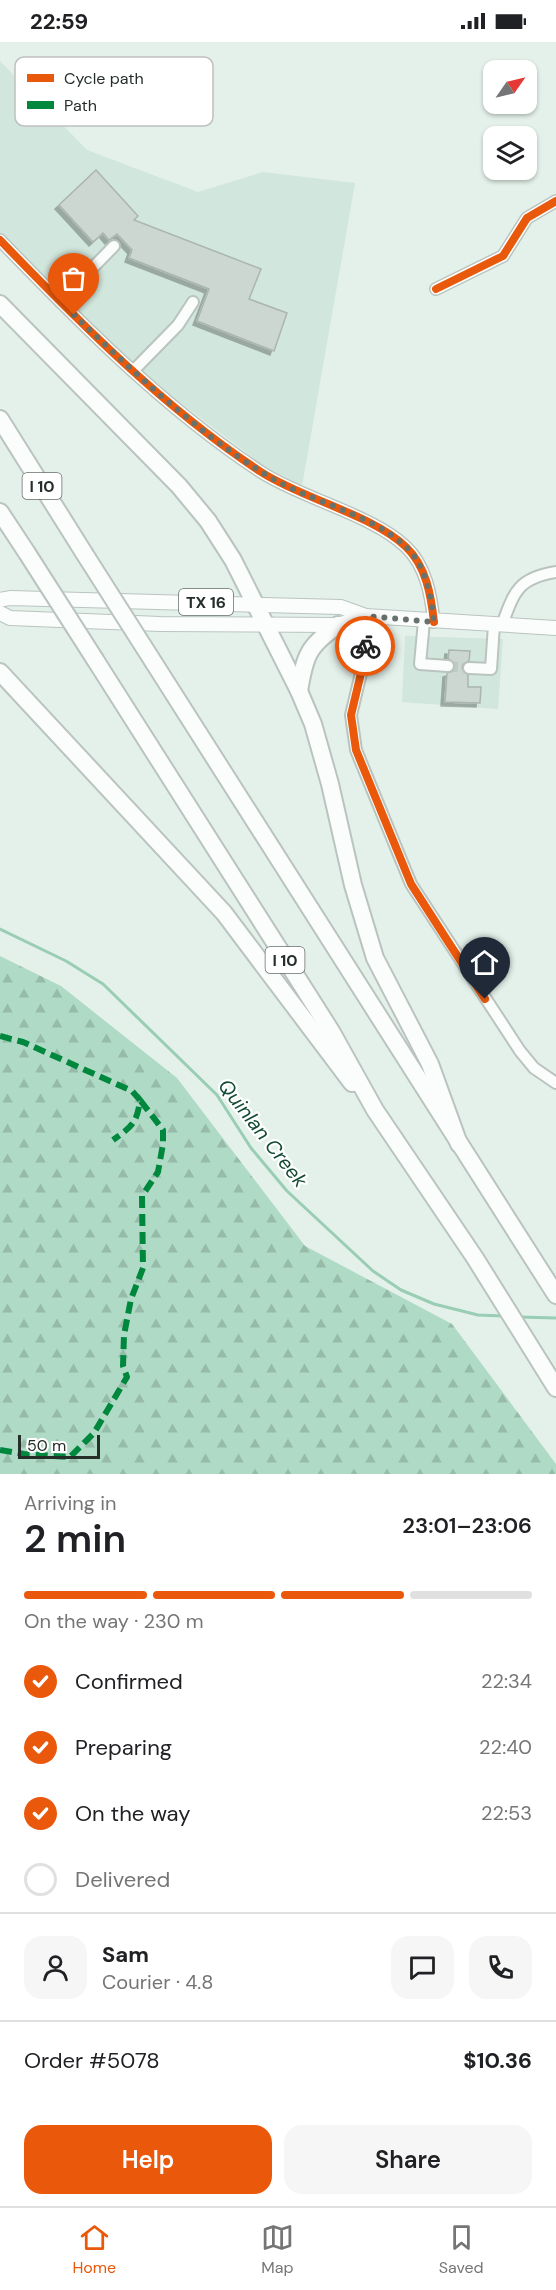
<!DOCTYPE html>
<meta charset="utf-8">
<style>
:root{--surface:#fff;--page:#f6f6f6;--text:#202124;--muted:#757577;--line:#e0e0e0;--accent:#ea580c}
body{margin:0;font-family:"DM Sans",sans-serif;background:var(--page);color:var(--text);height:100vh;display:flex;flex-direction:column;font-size:22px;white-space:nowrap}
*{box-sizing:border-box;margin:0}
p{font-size:20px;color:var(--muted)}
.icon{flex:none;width:33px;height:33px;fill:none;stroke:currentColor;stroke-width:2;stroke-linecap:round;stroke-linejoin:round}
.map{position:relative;height:1432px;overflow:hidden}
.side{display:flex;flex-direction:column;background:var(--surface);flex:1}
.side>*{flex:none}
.needle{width:39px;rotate:56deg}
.controls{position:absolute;left:483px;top:18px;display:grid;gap:12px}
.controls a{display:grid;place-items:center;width:54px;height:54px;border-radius:12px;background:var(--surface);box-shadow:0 2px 4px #0004;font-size:30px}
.scale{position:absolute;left:18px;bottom:15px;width:82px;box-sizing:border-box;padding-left:6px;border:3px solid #262e2a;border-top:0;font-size:16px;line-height:21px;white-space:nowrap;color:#262e2a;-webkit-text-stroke:4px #fff;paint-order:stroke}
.pin{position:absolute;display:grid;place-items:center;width:51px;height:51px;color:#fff;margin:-62px -26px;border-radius:50% 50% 50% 0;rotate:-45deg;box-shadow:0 0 6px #0007}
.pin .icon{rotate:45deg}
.courier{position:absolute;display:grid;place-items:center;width:60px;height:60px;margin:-30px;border:4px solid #ea580c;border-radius:50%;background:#fff;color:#222;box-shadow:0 2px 8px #0007}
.head em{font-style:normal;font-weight:600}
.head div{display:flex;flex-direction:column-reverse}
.head{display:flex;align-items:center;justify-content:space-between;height:102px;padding:0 24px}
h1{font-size:39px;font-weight:600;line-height:45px}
.bar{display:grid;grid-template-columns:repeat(4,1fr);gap:9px 6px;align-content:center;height:72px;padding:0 24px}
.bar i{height:8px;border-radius:4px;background:var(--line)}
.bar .on{background:var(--accent)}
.bar p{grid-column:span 4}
.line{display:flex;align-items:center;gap:15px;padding:0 24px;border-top:2px solid var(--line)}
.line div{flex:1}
.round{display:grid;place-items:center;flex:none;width:63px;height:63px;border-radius:18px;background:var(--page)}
ol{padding:0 24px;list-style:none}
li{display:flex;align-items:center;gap:18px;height:66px}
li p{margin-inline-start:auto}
li .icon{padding:6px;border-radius:50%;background:var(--accent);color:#fff;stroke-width:4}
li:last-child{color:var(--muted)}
li i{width:33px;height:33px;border:3px solid var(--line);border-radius:50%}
.cta{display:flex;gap:12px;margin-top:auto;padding:12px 24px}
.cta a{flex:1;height:69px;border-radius:18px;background:var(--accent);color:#fff;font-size:24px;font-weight:600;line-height:69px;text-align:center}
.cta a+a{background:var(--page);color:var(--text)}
.status{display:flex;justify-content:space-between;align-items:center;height:42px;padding:0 30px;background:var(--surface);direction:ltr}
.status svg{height:16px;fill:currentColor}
.tabs{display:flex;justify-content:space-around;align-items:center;height:84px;border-top:2px solid var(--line);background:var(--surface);font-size:16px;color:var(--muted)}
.tabs a{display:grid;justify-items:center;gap:3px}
.tabs .on{color:var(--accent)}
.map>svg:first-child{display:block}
.built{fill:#d1e6dc}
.forest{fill:url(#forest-firs)}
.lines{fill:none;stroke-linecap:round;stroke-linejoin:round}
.stream{stroke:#99cdb4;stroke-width:3}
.building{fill:#cdd7d2;stroke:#abb5b0;stroke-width:1.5;filter:url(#shadow)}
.minor-tunnel{stroke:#becac4;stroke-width:10;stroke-dasharray:10 5;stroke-linecap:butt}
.minor-casing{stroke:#bac4bf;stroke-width:14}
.major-casing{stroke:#bac4bf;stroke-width:16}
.highway-casing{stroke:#bac4bf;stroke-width:20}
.minor{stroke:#fbfdfc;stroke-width:10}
.major{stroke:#fbfdfc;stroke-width:14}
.highway{stroke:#fbfdfc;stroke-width:16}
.highway-bridge-casing{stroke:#bac4bf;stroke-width:20;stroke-linecap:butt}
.highway-bridge{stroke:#fbfdfc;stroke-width:16}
.quiet{stroke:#00873e;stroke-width:6;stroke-dasharray:12 6;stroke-linecap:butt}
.cycleway-casing{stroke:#fff;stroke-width:11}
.cycleway{stroke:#e8590c;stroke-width:8}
.done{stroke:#68726d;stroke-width:6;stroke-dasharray:0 10.8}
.route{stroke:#ea580c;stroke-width:8}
.labels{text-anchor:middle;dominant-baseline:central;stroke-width:4.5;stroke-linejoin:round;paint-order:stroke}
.shield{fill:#fff;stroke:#676d6a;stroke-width:1.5}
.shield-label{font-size:16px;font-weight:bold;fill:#262e2a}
.water-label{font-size:20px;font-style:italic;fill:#144b36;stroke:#fff}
.key{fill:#fff;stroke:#bec0bf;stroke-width:1.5}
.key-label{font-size:16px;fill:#262e2a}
</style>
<div class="status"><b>22:59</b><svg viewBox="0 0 49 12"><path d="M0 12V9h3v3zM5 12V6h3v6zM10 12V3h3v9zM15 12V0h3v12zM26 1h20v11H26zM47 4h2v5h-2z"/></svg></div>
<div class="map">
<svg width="556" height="1432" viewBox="0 0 556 1432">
<defs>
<pattern id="forest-firs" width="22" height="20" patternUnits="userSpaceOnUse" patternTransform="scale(1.5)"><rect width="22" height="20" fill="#afdac5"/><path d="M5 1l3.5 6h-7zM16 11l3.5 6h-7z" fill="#96bba9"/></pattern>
<filter id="shadow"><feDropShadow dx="-4" dy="4" stdDeviation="0" flood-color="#0004"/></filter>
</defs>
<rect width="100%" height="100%" fill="#e4f1ea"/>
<!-- built -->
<g class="built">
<polygon points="0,19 87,108 198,150 263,130 355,141 302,444 264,424 158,344 109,303 0,191"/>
<polygon points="405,594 503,597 498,667 402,660"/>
</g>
<!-- forest -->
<polygon class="forest" points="0,914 61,944 177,1036 305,1204 452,1282 556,1422 556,1432 0,1432"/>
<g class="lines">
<!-- stream -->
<g class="stream">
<polyline points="0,887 66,919 103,942 217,1053 251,1106 287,1149 373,1229 401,1248 434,1262 478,1273 503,1274"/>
<polyline points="519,1275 556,1276"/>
</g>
</g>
<!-- building -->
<g class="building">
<polygon points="96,128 138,174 134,178 261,227 249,257 287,271 274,309 197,279 209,247 129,216 132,208 117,192 109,198 103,191 93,200 59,163"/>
<polygon points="449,608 470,609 469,619 463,622 462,626 468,633 468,645 481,645 480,661 445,660 447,631 454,629 455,624 448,616"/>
</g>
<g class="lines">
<!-- minor-tunnel -->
<polyline class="minor-tunnel" points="448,624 469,626"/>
<!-- minor casing -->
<g class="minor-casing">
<g id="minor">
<path d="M 0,198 C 80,281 164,366 261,430 C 303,457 373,473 406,505 C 426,524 431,553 434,580"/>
<polyline points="436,247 503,214 527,176 556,159"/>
<polyline points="60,259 114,204"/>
<polyline points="133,329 178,283 193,260"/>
<polyline points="366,574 362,627 351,673 356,708 411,842 520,1009 534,1026 556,1041"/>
<polyline points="424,579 420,622 448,624"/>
<path d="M 502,583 C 514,550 518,536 556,530"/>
<polyline points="469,626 491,627 494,583"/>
</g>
</g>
<!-- major casing -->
<g class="major-casing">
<g id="major">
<polyline points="0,558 10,556 341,565 366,574 556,586"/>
<polyline points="0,571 10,576 160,582 338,583 366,574"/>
</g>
</g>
<!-- highway casing -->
<g class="highway-casing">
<g id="highway">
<polyline points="0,262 179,444 208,479 233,518 299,649 313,682 330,742 353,843 375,916 430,1022 459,1102"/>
<polyline points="0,377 84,511"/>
<polyline points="0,470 27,511"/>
<polyline points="96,619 331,989 375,1068 475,1216 556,1346"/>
<polyline points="154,621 556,1253"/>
<polyline points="0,630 224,871 352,1041"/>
<path d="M 299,649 C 305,613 308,604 338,583"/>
</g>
</g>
<!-- minor -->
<use href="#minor" class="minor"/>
<!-- major -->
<use href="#major" class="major"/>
<!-- highway -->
<use href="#highway" class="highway"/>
<!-- highway-bridge casing -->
<g class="highway-bridge-casing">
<g id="highway-bridge">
<polyline points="27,511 96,619"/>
<polyline points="84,511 154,621"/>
</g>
</g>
<!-- highway-bridge -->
<use href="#highway-bridge" class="highway-bridge"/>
<!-- quiet -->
<g class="quiet">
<path d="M 0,994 L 23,1000 L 132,1049 L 140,1058 C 137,1082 131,1085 113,1098"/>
<polyline points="0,1408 24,1412 70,1415 94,1391 127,1335 123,1324 124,1293 131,1257 143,1226 142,1154 158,1130 163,1102 163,1088 140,1058"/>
</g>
<!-- cycleway casing -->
<g class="cycleway-casing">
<g id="cycleway">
<path d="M 0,198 C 80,281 164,366 261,430 C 303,457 373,473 406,505 C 426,524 431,553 434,580"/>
<polyline points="436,247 503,214 527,176 556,159"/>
</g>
</g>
<!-- cycleway -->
<use href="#cycleway" class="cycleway"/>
</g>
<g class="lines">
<!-- done -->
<path class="done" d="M 74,273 C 133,329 197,391 268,434 C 309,459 371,472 405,504 C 426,523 431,554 434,580 L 366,574 L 365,604"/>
<!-- route -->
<polyline class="route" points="365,604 362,627 351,673 356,708 411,842 485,957"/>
</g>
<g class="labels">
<!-- shield labels -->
<g class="shield">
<rect x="22.5" y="431" width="39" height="26" rx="4.5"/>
<rect x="179" y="547" width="54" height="26" rx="4.5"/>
<rect x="265.5" y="905" width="39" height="26" rx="4.5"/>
</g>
<g class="shield-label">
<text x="42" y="444">I 10</text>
<text x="206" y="560">TX 16</text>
<text x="285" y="918">I 10</text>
</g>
<!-- water labels -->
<g class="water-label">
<text transform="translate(263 1091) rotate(52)">Quinlan Creek</text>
</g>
</g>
<!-- legend -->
<rect x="15" y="15" width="198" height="69" rx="9" class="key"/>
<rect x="27" y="32" width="27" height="8" fill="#e8590c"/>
<rect x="27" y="59" width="27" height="8" fill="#00873e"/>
<g class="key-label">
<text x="64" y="42">Cycle path</text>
<text x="64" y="69">Path</text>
</g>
</svg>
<div class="controls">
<a><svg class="needle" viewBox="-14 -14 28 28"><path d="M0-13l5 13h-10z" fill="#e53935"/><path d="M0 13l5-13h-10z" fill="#757577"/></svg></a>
<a><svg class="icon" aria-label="layers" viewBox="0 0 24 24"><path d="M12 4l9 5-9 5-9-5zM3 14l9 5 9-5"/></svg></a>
</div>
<div class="scale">50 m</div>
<div class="pin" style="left:74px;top:273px;background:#ea580c"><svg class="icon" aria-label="bag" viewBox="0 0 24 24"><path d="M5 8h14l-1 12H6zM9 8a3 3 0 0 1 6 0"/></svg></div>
<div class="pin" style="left:485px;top:957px;background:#1f2937"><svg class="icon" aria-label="home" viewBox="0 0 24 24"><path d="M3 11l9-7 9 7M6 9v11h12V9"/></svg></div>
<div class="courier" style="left:365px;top:604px"><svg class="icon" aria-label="bike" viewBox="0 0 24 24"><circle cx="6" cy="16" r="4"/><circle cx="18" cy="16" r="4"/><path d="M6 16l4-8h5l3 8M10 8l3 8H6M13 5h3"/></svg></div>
</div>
<section class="side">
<div class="head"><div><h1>2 min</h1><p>Arriving in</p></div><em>23:01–23:06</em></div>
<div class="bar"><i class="on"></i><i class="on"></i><i class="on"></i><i></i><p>On the way · 230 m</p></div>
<ol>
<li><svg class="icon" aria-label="check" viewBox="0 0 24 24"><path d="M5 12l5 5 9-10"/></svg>Confirmed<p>22:34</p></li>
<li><svg class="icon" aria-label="check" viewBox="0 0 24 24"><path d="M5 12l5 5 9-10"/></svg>Preparing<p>22:40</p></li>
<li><svg class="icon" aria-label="check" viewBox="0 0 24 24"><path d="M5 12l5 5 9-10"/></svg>On the way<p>22:53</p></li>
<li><i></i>Delivered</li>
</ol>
<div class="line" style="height:108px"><a class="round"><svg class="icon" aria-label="person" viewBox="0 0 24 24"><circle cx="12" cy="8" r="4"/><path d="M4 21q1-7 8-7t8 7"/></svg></a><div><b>Sam</b><p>Courier · 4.8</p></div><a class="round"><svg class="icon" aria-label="chat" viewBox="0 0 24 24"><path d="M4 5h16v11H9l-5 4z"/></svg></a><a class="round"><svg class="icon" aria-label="phone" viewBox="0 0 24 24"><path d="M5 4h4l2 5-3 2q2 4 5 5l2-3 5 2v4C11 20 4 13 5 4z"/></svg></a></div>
<div class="line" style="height:78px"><div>Order #5078</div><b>$10.36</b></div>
<div class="cta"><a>Help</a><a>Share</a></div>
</section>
<nav class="tabs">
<a class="on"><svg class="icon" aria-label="home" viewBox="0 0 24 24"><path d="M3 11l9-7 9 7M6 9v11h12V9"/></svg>Home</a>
<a><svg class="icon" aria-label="map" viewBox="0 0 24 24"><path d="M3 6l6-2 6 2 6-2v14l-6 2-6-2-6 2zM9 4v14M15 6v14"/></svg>Map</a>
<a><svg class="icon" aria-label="saved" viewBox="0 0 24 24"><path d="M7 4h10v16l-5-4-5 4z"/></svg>Saved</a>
</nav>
